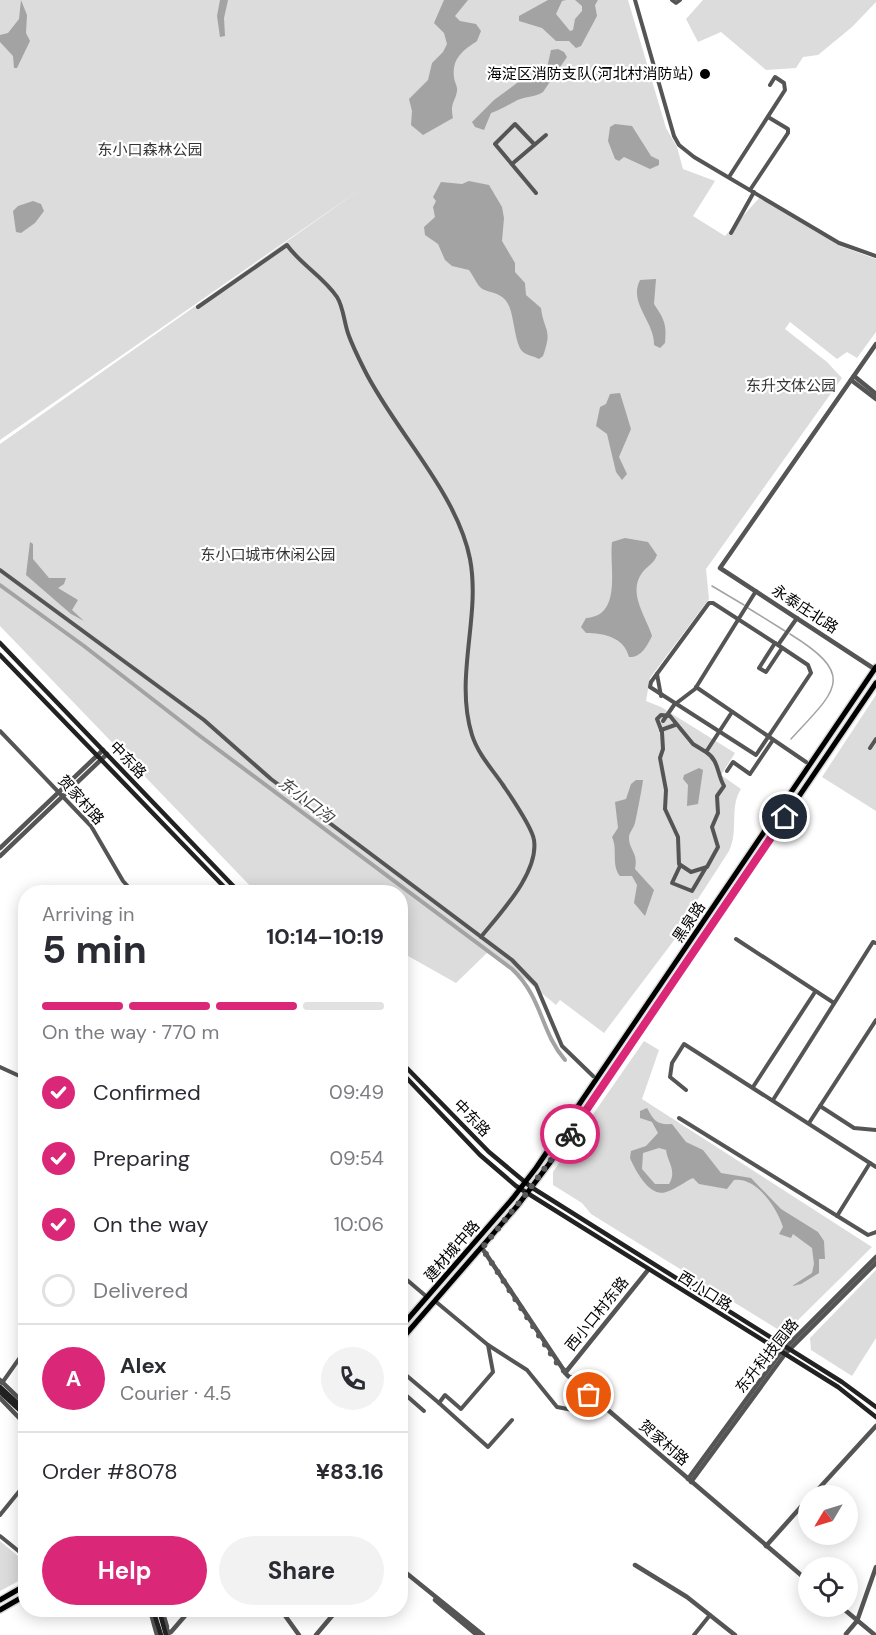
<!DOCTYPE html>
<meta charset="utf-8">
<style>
:root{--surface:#fff;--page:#f2f2f3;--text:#2b2b33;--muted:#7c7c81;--line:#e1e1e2;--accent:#db2777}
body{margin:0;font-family:"DM Sans","Noto Sans SC",sans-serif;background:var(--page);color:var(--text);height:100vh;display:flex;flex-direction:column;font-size:22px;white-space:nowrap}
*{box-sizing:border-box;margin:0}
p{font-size:20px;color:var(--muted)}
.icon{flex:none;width:33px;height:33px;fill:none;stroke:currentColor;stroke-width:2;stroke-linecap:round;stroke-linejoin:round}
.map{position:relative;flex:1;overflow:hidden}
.drawer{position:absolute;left:18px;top:885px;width:390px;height:732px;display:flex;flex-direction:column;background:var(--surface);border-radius:24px;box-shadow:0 3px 15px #0003}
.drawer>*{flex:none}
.needle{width:39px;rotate:232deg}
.tools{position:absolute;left:798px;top:1485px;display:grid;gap:12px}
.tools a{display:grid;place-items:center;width:60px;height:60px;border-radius:50%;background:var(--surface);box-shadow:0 3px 15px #0003;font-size:30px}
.pin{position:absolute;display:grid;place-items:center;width:51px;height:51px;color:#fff;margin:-26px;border:3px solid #fff;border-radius:50%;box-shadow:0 2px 6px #0007}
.courier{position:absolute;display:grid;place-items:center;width:60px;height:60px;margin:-30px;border:4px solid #db2777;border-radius:50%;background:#fff;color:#222;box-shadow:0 2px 8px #0007}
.summary em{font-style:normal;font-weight:700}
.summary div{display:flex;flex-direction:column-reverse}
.summary{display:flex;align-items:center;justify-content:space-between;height:102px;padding:0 24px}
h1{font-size:39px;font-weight:700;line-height:45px}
.bar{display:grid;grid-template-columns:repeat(4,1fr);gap:9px 6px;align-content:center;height:72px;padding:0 24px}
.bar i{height:8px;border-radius:4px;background:var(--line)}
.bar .selected{background:var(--accent)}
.bar p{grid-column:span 4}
.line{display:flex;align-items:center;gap:15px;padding:0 24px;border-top:2px solid var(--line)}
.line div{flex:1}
.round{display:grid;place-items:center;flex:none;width:63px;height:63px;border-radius:32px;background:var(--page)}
ol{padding:0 24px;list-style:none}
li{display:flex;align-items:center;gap:18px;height:66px}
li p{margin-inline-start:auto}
li .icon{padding:6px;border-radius:50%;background:var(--accent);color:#fff;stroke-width:4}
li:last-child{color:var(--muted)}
li i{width:33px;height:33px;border:3px solid var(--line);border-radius:50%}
.button{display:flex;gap:12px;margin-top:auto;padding:12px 24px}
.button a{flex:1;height:69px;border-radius:36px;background:var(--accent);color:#fff;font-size:24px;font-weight:700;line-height:69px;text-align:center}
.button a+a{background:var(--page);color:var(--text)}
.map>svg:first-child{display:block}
.green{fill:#dcdcdc}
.water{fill:#a3a3a3;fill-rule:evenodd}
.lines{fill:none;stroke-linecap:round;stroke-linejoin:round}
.stream{stroke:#a3a3a3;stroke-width:1.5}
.canal{stroke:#a3a3a3;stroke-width:4}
.primary-casing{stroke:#dbdbdb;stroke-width:8}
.minor{stroke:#555;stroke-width:4}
.tertiary{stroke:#555;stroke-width:4.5}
.secondary{stroke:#222;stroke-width:4.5}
.primary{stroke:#000;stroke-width:5}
.done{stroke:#595959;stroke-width:6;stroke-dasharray:0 10.8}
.route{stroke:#db2777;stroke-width:8}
.poi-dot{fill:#000;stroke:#fff;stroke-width:2}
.labels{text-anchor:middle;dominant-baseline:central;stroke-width:4.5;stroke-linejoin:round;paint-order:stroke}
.poi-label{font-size:15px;fill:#000;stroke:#fff;text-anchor:end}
.park-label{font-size:15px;fill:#333;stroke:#fff}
.street-label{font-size:15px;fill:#000;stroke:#fff}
.water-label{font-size:16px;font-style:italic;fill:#444;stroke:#fff}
</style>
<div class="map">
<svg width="876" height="1635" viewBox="0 0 876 1635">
<rect width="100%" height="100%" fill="#fff"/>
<!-- green -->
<g class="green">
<path d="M 0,0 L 628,0 L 666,128 L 677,147 L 683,169 L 715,181 L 693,216 L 725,236 L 760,197 L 840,246 L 876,259 L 876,332 L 857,358 L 847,352 L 837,359 L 790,322 L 785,329 L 827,362 L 842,378 L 706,569 L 709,599 L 650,678 L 646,701 L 661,707 L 735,753 L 721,775 L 741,789 C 729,807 739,831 729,851 L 687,916 L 690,919 L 604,1033 L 560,1000 L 556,1005 L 490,950 L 456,983 L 401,952 L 400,892 L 256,892 L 0,626 L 0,444 L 368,184 L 0,440 Z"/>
<polygon points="703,0 876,0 876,2 852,27 818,55 803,57 796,68 766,70 721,32 698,42 686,19"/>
<polygon points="876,695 876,811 822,777"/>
<polygon points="644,1041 659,1050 642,1099 872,1247 792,1326 779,1330 591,1214 582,1203 553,1185 553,1172"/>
<polygon points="876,1270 876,1338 852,1376 811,1350 810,1338"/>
<polygon points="0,1541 25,1562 26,1577 0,1591"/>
</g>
<!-- water -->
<g class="water">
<polygon points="21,0 27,15 26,33 30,41 17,68 14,68 13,56 0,42 0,35 8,33 19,19"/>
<polygon points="220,0 228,0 224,18 225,36 220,37 217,16"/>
<path d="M 444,0 L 468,0 L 455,16 L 460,21 L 476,24 L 481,31 L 477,41 C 464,50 452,57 454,77 C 454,81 458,87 457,91 C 455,103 450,102 453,118 L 423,135 L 411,125 L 412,111 L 409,99 L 428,80 L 432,63 L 443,52 L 447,44 L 444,33 L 434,23 Z"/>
<polygon points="548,0 566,0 562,1 556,14 570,31 573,30 575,19 582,11 582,6 575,0 598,0 595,5 597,16 581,46 576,48 569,41 556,41 542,28 519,21 519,16"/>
<path d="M 558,49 L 564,52 L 567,57 L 543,92 C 534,98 523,96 514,102 C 506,106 500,110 491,113 L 484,130 L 475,127 L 472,122 L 494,100 L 517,83 L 547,68 L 551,50 Z"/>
<polygon points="615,124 632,126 651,156 659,160 659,165 650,169 624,157 619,161 615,159 608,141 610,127"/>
<path d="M 469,181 L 489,185 L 502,207 L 504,218 L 502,241 L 515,263 L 515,272 L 525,283 L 526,295 L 541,308 C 544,332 553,328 543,356 L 539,359 C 534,356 525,355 522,351 C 515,343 514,317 509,306 C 503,290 485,294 479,286 C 475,281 473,275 469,270 L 452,266 L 445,260 L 438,244 L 425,235 L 424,227 L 435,217 L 433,207 L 436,201 L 433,197 L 441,182 L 462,184 Z"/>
<polygon points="33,201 41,204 44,211 35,223 21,233 16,232 13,211 18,206"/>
<path d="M 656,279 L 654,304 C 664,319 667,324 665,343 L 660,348 L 654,345 C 655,322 628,303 640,280 Z"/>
<polygon points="620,393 631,429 619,457 627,474 622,480 616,472 607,434 596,426 600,407 606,404 610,394"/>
<path d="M 625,538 L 648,542 L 657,555 C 654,564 647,566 642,573 C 627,593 647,618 652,636 C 647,646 641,658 629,657 C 624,637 603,633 586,633 L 581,627 L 586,618 C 623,616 609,567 612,542 Z"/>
<polygon points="30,542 33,544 33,559 49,578 66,578 64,584 58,588 78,600 72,610 84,621 71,614 26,575"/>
<polygon points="699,768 703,770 698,804 687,806 688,785 683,779 684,775"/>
<path d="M 636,780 L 643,780 C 643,783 636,820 635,823 C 634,827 630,832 629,836 C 628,849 639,853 635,869 L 654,890 L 645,916 L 634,903 L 637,885 L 632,876 L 620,876 C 611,865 618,849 612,837 L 618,828 L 615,802 L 626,799 L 631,784 Z"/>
<path d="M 647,1108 C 654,1121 657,1125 672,1124 L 686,1142 L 703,1150 L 721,1173 L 751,1178 L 781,1209 L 818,1232 L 824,1241 L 825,1259 L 819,1259 L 819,1273 L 801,1284 L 792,1286 L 812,1273 L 814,1264 L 812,1248 L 793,1234 L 791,1238 L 779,1234 L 783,1227 C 777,1208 757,1177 734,1180 L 727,1189 L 699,1184 L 693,1178 C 684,1182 678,1188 666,1192 C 650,1198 635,1170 630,1158 L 631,1151 L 646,1146 L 658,1133 L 652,1122 L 640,1118 L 640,1111 ZM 659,1148 L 666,1150 C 668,1163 677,1171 669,1184 L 655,1184 L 642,1169 L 643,1153 Z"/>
</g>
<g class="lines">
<!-- stream -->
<g class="stream">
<polyline points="712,586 744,605"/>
<polyline points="748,608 785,631"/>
<path d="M 790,634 C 858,676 836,690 791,739"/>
</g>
<!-- canal -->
<path class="canal" d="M 0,585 L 84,646 L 200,736 L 512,969 C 543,998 540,1031 565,1060"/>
<!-- primary casing -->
<g class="primary-casing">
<g id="primary">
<polyline points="400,1328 513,1198 536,1168 876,667"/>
<polyline points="400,1341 518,1205 549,1164 876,683"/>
<polyline points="0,1600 26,1585"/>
<polyline points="0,1610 26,1595"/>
</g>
</g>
<!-- minor -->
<g class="minor">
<polyline points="635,0 674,136 679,145 694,157 839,243 876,256"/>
<polyline points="672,0 676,3 680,0"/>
<polyline points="534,144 515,124 495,144 536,193"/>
<polyline points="512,164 546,135"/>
<polyline points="729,177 785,90 784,83 775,77 770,85"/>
<polyline points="750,190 788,133 788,129 768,117"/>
<polyline points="731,233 754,192"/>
<path d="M 198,307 L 287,245 C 301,265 323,276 337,297 C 344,308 344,324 349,336 C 353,347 359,359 364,369 C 394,430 457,492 470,559 C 481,617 454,677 472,735 C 478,754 492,769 503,785 C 511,797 532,827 534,840 C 539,873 500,913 481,937"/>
<polyline points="0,570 204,720 271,779 512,960 536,985 562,1046 593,1076"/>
<polyline points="775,643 759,668 766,672 782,648"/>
<polyline points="778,645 808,665 811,673 756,755 650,687 651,682 709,603 713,603 778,645 797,618"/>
<polyline points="657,674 661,696"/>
<polyline points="696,687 806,762"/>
<polyline points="663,721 674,705 695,689 756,591"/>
<polyline points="661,730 675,725"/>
<polyline points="0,731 91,826 123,881 133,892"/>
<polyline points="870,748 876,739"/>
<path d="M 706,752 C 719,760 717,774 724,786 L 717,796 L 718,813 L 712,827 L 718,847 L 707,867 L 691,872 L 679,864 L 678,837 L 665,809 L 666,790 L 660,758 L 663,749 L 662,732 L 657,719 L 661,715 L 670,716 L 693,744 L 706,752 L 732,712"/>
<polyline points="727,771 733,762 750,774 773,740"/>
<polyline points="680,866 672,883 692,891 705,869"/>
<polyline points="736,939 834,1003"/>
<polyline points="0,1067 26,1079"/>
<polyline points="753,1087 815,992"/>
<polyline points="686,1090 670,1077 672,1063 684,1044 876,1167"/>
<polyline points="773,1100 873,942 876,943"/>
<polyline points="820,1106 854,1128 876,1130"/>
<polyline points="679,1118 868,1235 876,1232"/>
<polyline points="809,1123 876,1020"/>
<polyline points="837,1216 870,1163"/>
<polyline points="26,1224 20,1232 26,1240"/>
<polyline points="400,1274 427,1297"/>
<polyline points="435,1301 488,1345 527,1370 557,1407 573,1410"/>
<polyline points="488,1345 493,1372 461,1409 445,1395 439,1403 488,1447 512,1420"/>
<polyline points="400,1370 439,1403"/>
<polyline points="2,1383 26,1349"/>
<polyline points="400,1390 424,1411"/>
<polyline points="0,1515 26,1483"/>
<polyline points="0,1536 26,1557"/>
<polyline points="694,1635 710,1615"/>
</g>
<!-- tertiary -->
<g class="tertiary">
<polyline points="876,344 720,568 876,670"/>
<polyline points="854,376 876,394"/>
<polyline points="851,380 876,399"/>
<polyline points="0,848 103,750"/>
<polyline points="0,856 107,754"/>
<polyline points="482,1248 567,1375 808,1581"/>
<polyline points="565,1373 648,1270"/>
<polyline points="0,1380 26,1405"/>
<polyline points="0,1398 26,1425"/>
<polyline points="688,1479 781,1352 876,1257"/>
<polyline points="691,1482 785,1354 876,1263"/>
<polyline points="812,1496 876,1426"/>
<polyline points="766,1546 808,1499"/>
<polyline points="635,1565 687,1597 735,1635"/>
<polyline points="400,1568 483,1635"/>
<polyline points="435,1600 477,1635"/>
<polyline points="840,1606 875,1635"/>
<polyline points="150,1610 157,1635"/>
<polyline points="162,1610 167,1627"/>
<polyline points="281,1610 299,1635"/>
<polyline points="164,1624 169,1633 171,1632 190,1610"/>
<polyline points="846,1634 857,1621 876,1567"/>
<polyline points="316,1635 337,1610"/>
</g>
<!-- secondary -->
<g class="secondary">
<polyline points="0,643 239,892"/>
<polyline points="0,655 229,892"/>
<polyline points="400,1061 489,1152 531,1187 842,1382 876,1407"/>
<polyline points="400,1071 480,1155 516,1186 838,1387 876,1417"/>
<polyline points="0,1387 26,1411"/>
<polyline points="0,1392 26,1416"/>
<polyline points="153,1610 161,1635"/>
<polyline points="159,1610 166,1635"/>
</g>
<!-- primary -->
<use href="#primary" class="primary"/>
</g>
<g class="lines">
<!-- done -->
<polyline class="done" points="570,1134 523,1198 482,1248 559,1366 589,1395"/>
<!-- route -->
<polyline class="route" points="570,1134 785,817"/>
</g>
<!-- markers -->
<circle class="poi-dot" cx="705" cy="74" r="6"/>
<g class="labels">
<!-- poi labels -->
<g class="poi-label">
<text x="693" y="74">海淀区消防支队(河北村消防站)</text>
</g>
<!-- park labels -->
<g class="park-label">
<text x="150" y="150">东小口森林公园</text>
<text x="791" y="386">东升文体公园</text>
<text x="268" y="555">东小口城市休闲公园</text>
</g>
<!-- street labels -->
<g class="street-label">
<text transform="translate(805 609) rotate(33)">永泰庄北路</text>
<text transform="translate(128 760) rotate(46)">中东路</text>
<text transform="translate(81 800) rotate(48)">贺家村路</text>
<text transform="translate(689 922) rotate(-56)">黑泉路</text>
<text transform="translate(472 1118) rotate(46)">中东路</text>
<text transform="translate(452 1251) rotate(-49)">建材城中路</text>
<text transform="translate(705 1291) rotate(32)">西小口路</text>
<text transform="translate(597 1314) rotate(-51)">西小口村东路</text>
<text transform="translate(767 1356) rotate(-51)">东升科技园路</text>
<text transform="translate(664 1443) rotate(41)">贺家村路</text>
</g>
<!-- water labels -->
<g class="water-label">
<text transform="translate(306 800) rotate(37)">东小口沟</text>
</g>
</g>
</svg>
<div class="tools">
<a><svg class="needle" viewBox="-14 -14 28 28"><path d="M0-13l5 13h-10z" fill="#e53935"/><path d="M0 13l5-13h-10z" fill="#7c7c81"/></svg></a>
<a><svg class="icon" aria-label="locate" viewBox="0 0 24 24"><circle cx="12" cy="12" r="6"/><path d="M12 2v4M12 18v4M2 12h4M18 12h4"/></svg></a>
</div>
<div class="pin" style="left:589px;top:1395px;background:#ea580c"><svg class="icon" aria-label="bag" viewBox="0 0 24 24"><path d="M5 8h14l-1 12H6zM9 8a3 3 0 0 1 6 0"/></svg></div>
<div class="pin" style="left:785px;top:817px;background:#1f2937"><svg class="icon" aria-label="home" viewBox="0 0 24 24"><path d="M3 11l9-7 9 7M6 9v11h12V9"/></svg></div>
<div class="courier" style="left:570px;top:1134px"><svg class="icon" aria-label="bike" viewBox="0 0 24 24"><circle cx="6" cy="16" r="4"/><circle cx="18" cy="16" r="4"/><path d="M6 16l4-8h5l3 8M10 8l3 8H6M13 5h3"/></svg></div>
<section class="drawer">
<div class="summary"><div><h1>5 min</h1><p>Arriving in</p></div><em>10:14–10:19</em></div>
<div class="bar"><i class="selected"></i><i class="selected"></i><i class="selected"></i><i></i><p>On the way · 770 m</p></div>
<ol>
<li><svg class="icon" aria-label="check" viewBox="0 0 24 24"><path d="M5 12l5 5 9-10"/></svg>Confirmed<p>09:49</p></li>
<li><svg class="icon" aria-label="check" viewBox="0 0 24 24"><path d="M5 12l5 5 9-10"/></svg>Preparing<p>09:54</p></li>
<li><svg class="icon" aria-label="check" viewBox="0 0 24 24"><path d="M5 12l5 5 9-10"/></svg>On the way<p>10:06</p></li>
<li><i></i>Delivered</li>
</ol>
<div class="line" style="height:108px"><b class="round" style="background:var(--accent);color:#fff">A</b><div><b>Alex</b><p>Courier · 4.5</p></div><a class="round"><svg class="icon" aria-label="phone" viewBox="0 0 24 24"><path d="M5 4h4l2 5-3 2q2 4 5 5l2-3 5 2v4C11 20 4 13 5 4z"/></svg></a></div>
<div class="line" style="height:78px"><div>Order #8078</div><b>¥83.16</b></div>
<div class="button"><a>Help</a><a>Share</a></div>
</section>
</div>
